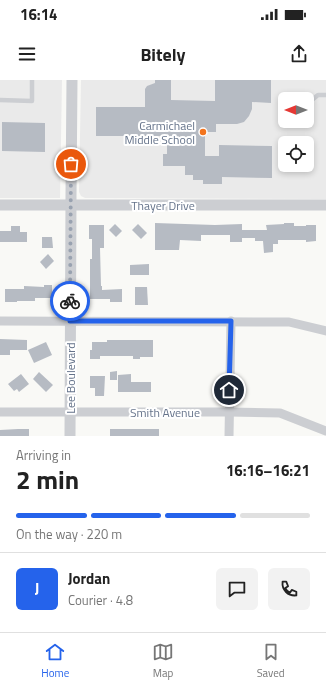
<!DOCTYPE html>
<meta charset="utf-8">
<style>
:root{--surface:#fff;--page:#f2f2f2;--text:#222;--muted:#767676;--line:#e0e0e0;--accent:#2563eb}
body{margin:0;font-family:"Titillium Web",sans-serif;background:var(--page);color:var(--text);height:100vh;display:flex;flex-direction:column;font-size:15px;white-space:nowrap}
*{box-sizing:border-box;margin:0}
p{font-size:13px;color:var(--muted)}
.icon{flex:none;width:22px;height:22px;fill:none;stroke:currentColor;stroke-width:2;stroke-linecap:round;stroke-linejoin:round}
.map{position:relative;height:356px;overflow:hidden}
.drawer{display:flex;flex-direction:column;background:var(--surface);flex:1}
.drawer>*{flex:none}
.needle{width:26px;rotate:270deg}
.buttons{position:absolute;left:278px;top:12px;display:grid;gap:8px}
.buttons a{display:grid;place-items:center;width:36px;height:36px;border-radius:6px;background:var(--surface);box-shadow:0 2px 6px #0003;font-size:20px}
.pin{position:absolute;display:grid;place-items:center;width:34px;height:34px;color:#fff;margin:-17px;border:2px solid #fff;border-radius:50%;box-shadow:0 1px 4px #0007}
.courier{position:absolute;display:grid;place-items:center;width:40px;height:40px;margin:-20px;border:3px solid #2563eb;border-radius:50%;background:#fff;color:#222;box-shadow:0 1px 5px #0007}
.summary em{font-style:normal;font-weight:700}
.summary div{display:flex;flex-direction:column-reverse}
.summary{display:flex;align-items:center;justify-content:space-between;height:68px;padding:0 16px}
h1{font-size:26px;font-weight:700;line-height:30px}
.bar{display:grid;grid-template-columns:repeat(4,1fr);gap:6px 4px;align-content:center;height:48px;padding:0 16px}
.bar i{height:5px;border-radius:3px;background:var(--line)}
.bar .selected{background:var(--accent)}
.bar p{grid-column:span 4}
.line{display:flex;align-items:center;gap:10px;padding:0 16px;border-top:1px solid var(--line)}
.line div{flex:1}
.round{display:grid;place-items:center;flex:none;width:42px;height:42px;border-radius:6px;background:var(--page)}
.status{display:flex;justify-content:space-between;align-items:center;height:28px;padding:0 20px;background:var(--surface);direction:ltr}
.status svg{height:11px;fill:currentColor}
header{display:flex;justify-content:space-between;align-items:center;height:52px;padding:0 16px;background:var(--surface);font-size:18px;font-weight:700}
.tabs{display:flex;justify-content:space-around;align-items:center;height:56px;border-top:1px solid var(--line);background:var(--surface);font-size:11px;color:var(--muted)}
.tabs a{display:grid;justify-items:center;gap:2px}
.tabs .selected{color:var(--accent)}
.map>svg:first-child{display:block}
.built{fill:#eaeaea;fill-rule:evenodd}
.building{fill:#b6bbc3}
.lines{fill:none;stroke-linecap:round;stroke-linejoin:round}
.service{stroke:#ccced2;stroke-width:4.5}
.minor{stroke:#ccced2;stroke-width:9}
.tertiary{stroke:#ccced2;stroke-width:11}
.done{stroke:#99a2b0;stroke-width:4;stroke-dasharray:0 7.2}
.route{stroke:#2563eb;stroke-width:5}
.poi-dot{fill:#f3741d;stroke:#fff;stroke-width:1.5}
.labels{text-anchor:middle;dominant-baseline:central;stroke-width:4;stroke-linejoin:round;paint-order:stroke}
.poi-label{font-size:12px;fill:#65738a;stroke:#fff;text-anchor:end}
.street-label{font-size:12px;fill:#65738a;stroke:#fff}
</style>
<div class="status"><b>16:14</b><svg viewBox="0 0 49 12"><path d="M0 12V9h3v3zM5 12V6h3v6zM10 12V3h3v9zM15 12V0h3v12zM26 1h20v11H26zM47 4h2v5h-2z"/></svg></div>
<header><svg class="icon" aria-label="menu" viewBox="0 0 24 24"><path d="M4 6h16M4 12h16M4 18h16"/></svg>Bitely<svg class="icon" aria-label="share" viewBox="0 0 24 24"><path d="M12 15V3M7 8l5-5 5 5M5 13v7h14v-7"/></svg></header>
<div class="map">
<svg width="326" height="356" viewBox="0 0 326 356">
<rect width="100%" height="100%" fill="#f9f9f6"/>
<!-- built -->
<g class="built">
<polygon points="0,0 62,0 60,118 0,118"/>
<path d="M 81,0 L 326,0 L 326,119 L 85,118 L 81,116 L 79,112 ZM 285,19 L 307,19 L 307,41 L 285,41 ZM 285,63 L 307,63 L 307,85 L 285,85 Z"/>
</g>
<!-- building -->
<g class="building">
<polygon points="155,0 171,0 171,20 215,21 215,0 271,0 271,23 252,22 252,29 249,36 244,42 237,44 216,44 216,52 205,52 205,76 219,76 219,65 272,66 272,98 222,97 222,104 203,104 203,100 193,100 193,95 185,95 185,86 163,86 163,74 167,74 167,56 96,56 96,27 145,27 145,9 147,6 155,3"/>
<polygon points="2,42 45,43 45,72 2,71"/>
<polygon points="155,143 215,145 242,144 242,150 267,150 266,145 284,144 284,143 294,143 294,146 306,146 306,145 316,145 316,161 306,162 306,160 278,160 278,164 273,164 273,172 264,173 263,161 255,161 255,158 242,158 242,162 230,162 230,155 201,155 201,161 180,160 179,170 155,170"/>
<polygon points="115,144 122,151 116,157 109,150"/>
<polygon points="138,144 147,153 141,159 132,150"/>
<polygon points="89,145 104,145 104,168 100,168 101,206 102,206 102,210 122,209 122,222 110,222 110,219 90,219 90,179 92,179 92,159 89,159"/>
<polygon points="11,146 20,146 20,152 27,152 27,162 0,162 0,151 11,151"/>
<polygon points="42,157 52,157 53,168 42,168"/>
<polygon points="48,174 54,181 46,189 40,182"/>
<polygon points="149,184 149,195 130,195 130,185"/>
<polygon points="44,205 52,205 52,218 35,218 35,221 17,221 17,222 5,222 5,209 24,209 24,206 44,207"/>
<polygon points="135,207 147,207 148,225 135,225"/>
<polygon points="0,259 27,260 27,270 10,270 10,275 0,275"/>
<polygon points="107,260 153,260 153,277 140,277 140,279 133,279 133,276 100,276 100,279 90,279 90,270 92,270 92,262 107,262"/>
<polygon points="46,262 52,275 34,283 28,270"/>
<polygon points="117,291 117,300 110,300 110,292"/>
<polygon points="39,292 53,305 46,312 33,299"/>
<polygon points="21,294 29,304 19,312 17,309 14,311 8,304"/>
<polygon points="131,294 131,302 151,302 151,312 118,312 118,295"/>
<polygon points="90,296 105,296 104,316 95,316 95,308 90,308"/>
<polygon points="18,349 29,349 29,356 0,356 0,350"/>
<rect x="110" y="349" width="49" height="7"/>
</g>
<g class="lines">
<!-- service -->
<g class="service">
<polyline points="0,20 32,21 32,0"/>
<polyline points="307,24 318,15 326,15"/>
</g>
<!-- minor -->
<g class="minor">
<polyline points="0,241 289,242 326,251"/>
<polyline points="0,332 229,332 280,333 326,351"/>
<polyline points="229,356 231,241"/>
</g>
<!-- tertiary -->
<g class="tertiary">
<polyline points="0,125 326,125"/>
<polyline points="70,356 71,115 72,0"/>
</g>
</g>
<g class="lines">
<!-- done -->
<polyline class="done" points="70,221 71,84"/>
<!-- route -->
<polyline class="route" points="70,221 70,241 231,241 229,310"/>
</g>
<!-- markers -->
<circle class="poi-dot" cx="203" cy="52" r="4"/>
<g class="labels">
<!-- poi labels -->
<g class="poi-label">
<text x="195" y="45">Carmichael<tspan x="195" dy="14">Middle School</tspan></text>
</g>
<!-- street labels -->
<g class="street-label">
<text x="163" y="125">Thayer Drive</text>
<text transform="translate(70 298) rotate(-90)">Lee Boulevard</text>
<text x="165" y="332">Smith Avenue</text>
</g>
</g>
</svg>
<div class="buttons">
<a><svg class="needle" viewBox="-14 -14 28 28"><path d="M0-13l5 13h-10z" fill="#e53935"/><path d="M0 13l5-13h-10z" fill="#767676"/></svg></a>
<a><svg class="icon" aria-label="locate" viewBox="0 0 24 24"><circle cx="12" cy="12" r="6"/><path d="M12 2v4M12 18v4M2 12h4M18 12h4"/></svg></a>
</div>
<div class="pin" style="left:71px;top:84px;background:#ea580c"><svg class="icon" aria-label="bag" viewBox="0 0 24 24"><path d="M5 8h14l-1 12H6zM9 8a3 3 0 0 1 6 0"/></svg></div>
<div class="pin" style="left:229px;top:310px;background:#1f2937"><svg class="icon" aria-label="home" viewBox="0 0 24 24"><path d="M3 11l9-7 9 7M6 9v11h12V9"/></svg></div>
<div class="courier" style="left:70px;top:221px"><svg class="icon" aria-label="bike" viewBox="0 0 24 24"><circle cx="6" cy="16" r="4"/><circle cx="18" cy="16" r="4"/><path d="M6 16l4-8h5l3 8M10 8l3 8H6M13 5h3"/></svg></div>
</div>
<section class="drawer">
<div class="summary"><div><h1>2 min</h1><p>Arriving in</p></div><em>16:16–16:21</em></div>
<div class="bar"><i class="selected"></i><i class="selected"></i><i class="selected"></i><i></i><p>On the way · 220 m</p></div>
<div class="line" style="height:72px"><b class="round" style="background:var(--accent);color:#fff">J</b><div><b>Jordan</b><p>Courier · 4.8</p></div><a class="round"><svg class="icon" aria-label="chat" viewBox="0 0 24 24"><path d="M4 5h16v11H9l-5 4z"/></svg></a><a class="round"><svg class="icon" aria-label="phone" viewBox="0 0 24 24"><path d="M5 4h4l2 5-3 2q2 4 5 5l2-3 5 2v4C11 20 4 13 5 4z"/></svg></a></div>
</section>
<nav class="tabs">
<a class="selected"><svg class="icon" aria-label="home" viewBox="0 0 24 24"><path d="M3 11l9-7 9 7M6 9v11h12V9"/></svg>Home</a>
<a><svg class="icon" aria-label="map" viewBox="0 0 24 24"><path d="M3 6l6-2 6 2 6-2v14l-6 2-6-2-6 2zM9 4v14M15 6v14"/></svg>Map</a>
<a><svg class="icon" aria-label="saved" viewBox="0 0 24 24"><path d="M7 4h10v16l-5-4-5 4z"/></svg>Saved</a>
</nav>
